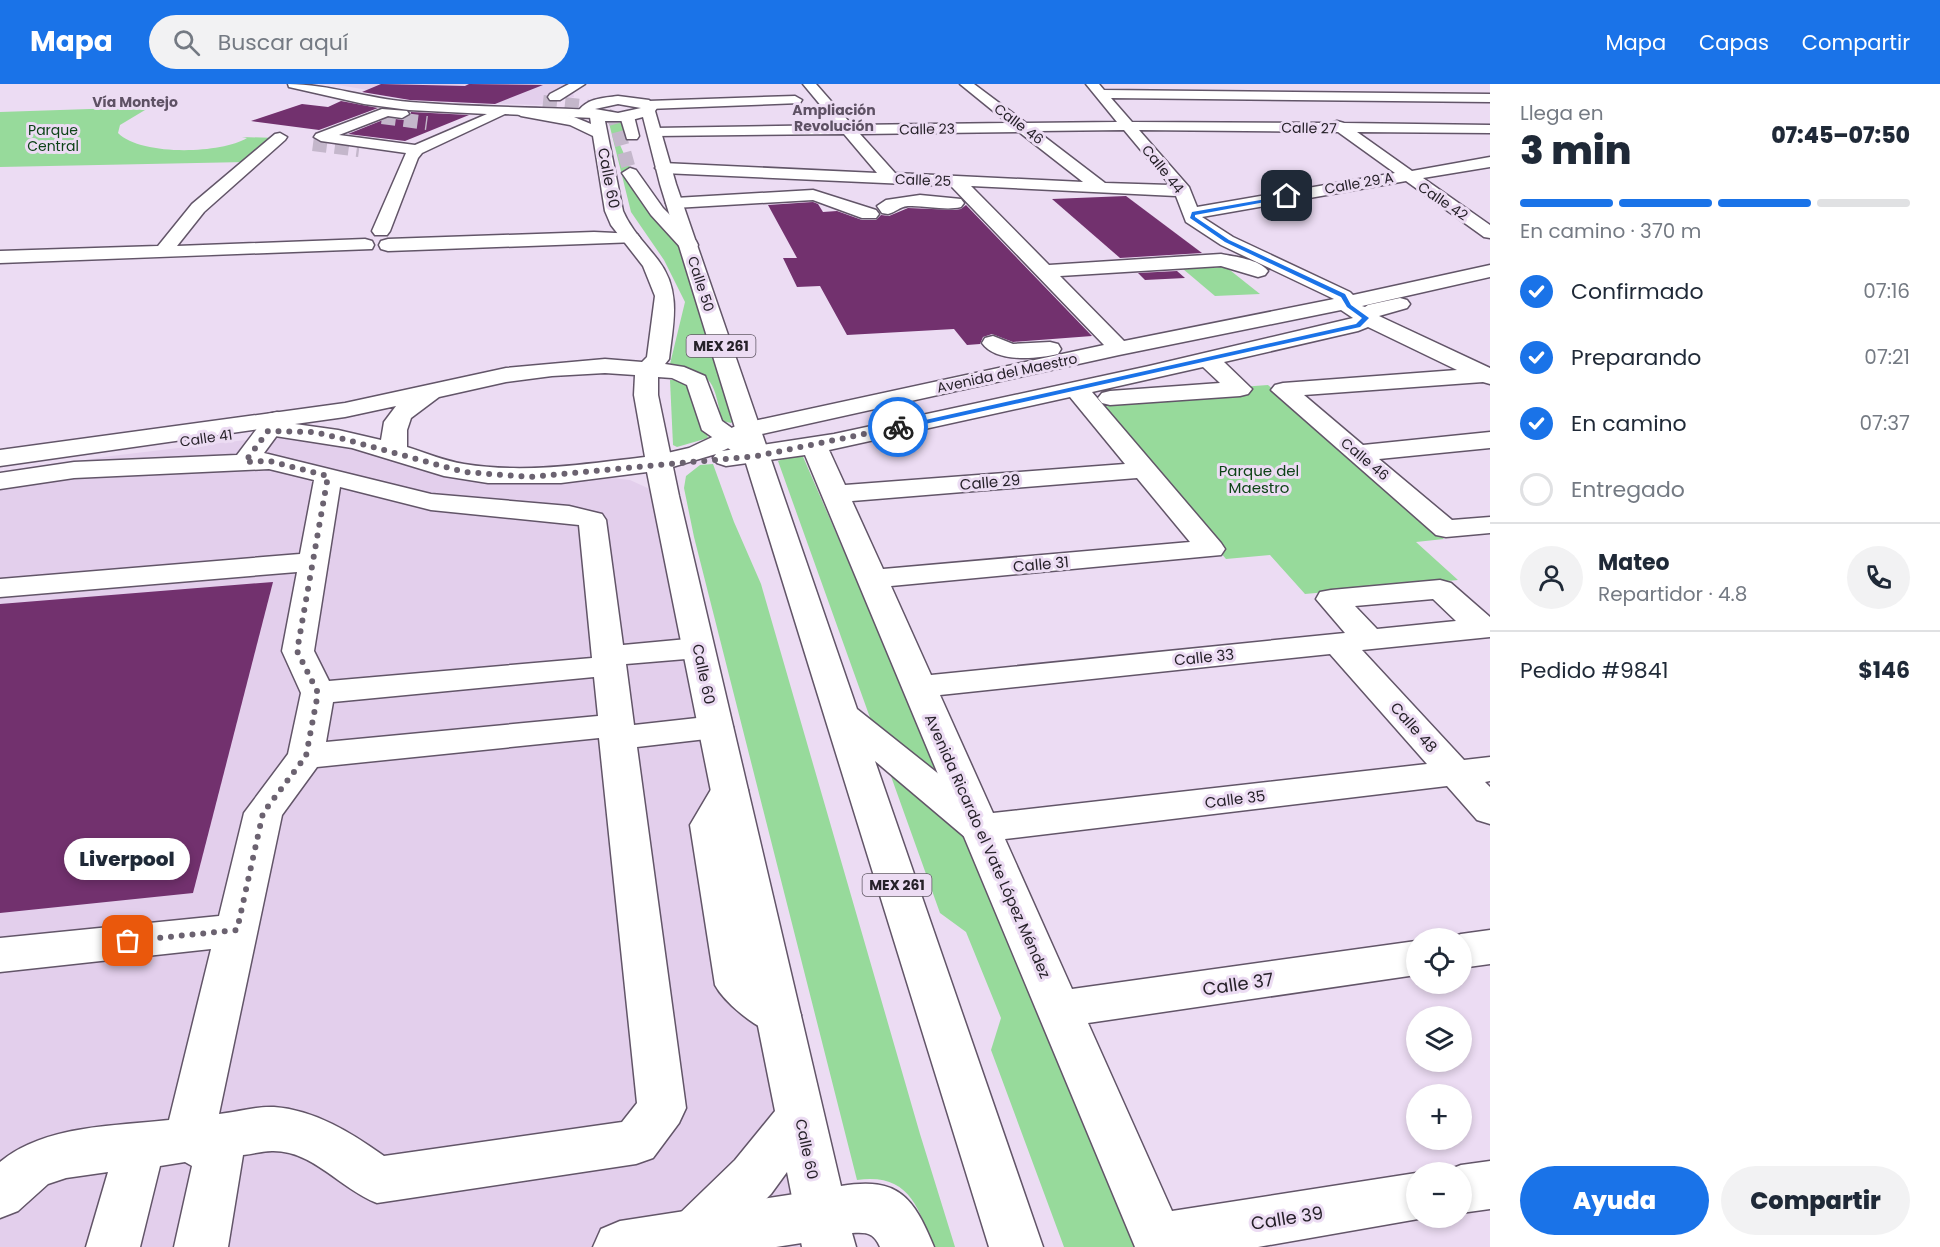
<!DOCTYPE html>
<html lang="es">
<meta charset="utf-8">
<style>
:root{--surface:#fff;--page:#f2f2f3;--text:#1f2937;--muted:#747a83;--line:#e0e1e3;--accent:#1a73e8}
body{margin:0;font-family:Poppins,sans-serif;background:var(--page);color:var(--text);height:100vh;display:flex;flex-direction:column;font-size:22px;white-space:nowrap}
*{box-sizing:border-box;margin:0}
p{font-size:20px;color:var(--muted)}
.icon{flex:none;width:33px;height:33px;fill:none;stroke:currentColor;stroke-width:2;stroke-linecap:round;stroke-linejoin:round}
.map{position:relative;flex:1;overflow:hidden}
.side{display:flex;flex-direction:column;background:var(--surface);width:450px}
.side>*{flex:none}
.controls{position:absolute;left:1406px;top:844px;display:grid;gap:12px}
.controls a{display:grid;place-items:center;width:66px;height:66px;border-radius:50%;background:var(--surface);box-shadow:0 3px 9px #0003;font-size:30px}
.pin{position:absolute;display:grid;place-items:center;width:51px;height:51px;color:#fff;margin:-26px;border-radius:12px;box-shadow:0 3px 9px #0006}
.courier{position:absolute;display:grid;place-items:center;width:60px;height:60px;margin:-30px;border:4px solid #1a73e8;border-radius:50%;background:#fff;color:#222;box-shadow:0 2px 8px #0007}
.bubble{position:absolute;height:42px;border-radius:21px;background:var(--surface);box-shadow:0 3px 9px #0003;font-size:20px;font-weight:800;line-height:42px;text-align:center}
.summary em{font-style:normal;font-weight:800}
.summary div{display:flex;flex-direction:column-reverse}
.summary{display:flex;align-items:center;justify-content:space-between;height:102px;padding:0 30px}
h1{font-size:39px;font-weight:800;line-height:45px}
.bar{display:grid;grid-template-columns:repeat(4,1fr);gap:9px 6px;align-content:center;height:72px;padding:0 30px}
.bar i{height:8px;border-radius:4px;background:var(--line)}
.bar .on{background:var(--accent)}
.bar p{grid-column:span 4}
.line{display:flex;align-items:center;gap:15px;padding:0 30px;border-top:2px solid var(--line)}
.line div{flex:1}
.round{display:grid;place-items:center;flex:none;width:63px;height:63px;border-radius:32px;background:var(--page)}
ol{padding:0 30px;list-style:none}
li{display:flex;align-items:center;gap:18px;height:66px}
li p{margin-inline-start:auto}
li .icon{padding:6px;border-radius:50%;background:var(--accent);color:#fff;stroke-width:4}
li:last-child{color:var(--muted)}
li i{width:33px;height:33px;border:3px solid var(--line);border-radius:50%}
.cta{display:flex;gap:12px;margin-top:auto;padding:12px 30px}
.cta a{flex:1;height:69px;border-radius:36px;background:var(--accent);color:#fff;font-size:24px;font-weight:800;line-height:69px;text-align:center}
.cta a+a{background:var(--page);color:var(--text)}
header{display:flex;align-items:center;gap:36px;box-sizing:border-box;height:84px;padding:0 30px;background:var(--accent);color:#fff}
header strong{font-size:28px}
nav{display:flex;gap:33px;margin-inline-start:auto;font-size:21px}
.search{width:420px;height:54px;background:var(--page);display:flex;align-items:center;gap:15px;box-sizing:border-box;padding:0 21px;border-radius:33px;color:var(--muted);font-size:22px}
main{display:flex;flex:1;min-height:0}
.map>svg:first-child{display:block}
.built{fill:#e3cfec}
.green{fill:#97da9b}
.building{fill:#72316e}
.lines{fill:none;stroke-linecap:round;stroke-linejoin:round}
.minor-tunnel{stroke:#c4b7cb;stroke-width:14;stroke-dasharray:14 8;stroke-linecap:butt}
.minor-casing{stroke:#625568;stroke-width:3}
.major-casing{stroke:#625568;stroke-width:3}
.minor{fill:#fff;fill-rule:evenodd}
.major{fill:#fff;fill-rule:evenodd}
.route{fill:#1a73e8}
.done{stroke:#6b6270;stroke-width:6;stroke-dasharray:0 10.8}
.labels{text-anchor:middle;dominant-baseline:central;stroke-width:6;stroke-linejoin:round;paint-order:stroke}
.far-neighbourhood-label{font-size:14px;font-weight:bold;fill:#5e5164;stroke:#ecdcf3}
.far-street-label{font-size:14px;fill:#262129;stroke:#ecdcf3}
.far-park-label{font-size:14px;fill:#0d4317;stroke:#ecdcf3}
.shield{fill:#ecdcf3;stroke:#615966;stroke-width:1.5}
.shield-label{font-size:14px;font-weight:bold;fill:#262129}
.street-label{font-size:15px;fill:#262129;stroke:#ecdcf3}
.park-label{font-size:15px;fill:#0d4317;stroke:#ecdcf3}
.near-street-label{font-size:18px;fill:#262129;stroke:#ecdcf3}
</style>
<header>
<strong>Mapa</strong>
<div class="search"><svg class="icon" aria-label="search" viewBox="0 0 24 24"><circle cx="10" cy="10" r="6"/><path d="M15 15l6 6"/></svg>Buscar aquí</div>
<nav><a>Mapa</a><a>Capas</a><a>Compartir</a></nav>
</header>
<main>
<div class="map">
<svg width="1490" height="1163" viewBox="0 0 1490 1163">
<rect width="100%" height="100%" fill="#ecdcf3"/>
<!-- built -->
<g class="built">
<polygon points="332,0 571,0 574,13 539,21 440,18"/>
<polygon points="314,348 442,384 604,393 630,396 665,412 822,1163 0,1163 0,389 111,372"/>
</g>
<!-- green -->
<g class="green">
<path d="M 150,23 L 120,41 L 118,49 C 141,72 220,70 247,54 L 242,53 L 277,54 L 246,78 L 0,83 L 0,28 Z"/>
<path d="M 608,35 L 625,35 L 628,53 L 617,54 L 644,116 L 677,159 L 734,336 L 731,339 L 722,337 C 713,295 714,291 670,280 L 685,218 L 664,176 L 631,128 Z"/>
<polygon points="1226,183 1260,210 1215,212 1183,185"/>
<polygon points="670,296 682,296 692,301 708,354 677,363 673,361"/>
<polygon points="1268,301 1444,455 1416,458 1458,496 1305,510 1270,471 1226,475 1089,314"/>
<polygon points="801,368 916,634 1138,1163 1064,1163 991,966 1001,934 966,848 940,829 778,377"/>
<path d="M 713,380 L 734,438 L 761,500 L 920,1050 L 955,1163 L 932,1163 C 919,1121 907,1089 857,1096 L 694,453 L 684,404 L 686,392 L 700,381 Z"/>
</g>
<!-- building -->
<g class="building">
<polygon points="381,0 465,2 469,0 543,1 495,20 410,16 362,8"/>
<polygon points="341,17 378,24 319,46 251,37 302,20 328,23"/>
<polygon points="411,28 469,31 405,57 348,50 388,34 403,36 410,32"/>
<polygon points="1126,112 1202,169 1120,174 1052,115"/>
<polygon points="813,118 818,120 823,128 837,127 862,136 876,136 881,131 889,132 908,124 955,126 961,125 966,121 1092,252 1013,258 992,250 983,253 980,260 967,261 954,245 847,251 820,202 797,203 783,174 797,174 768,121"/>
<polygon points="1177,187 1185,194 1145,196 1138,189"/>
<polygon points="273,498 193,809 0,829 0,520"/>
</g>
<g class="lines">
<!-- minor-tunnel -->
<g class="minor-tunnel">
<polyline points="543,18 590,23 615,35 630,89"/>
<polyline points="382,33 427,39"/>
<polyline points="313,60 359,66"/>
</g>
<!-- minor casing -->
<g class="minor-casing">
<g id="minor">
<path d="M 288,0 C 329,0 369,15 410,18 C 471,23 533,23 594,26 L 601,30 L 594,34 L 505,30 L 422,69 L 418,74 L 390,147 L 387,151 L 375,151 L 372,147 L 406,69 L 321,57 L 314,53 L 316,50 L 382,25 L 407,27 L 409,30 L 402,34 L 388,32 L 339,51 L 415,61 L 487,30 L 409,26 L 364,20 L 289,3 Z"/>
<polygon points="569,0 585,0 560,16 550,16 548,13 550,10"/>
<path d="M 803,0 L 816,0 L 852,41 L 1008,39 L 960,0 L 974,0 L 1026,39 L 1117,38 L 1086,0 L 1099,0 L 1104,6 L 1490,10 L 1490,18 L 1111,14 L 1132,38 L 1331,39 L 1337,37 L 1344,39 L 1490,41 L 1490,49 L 1357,48 L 1412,87 L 1490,73 L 1490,83 L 1423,94 L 1490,141 L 1490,154 L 1484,153 L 1406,97 L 1202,133 L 1233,153 L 1350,208 L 1353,211 L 1490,181 L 1490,193 L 1362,222 L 1365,223 L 1368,221 L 1400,214 L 1407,216 L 1410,220 L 1407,224 L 1379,232 L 1490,284 L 1490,300 L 1483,298 L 1304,311 L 1363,361 L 1490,348 L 1490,364 L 1379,375 L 1452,436 L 1490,433 L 1490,449 L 1446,453 L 1436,451 L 1271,306 L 1275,301 L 1283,299 L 1457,286 L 1368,243 L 1358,247 L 1224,278 L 1252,305 L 1248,310 L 1240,312 L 1110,321 L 1102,319 L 1098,314 L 1102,309 L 1110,307 L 1220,299 L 1203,283 L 1092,308 L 1221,459 L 1225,465 L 1221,471 L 891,502 L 931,591 L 1345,549 L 1316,515 L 1320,508 L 1331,506 L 1440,496 L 1451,499 L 1490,533 L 1490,553 L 1362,566 L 1464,676 L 1490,673 L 1490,697 L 1485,698 L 1490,703 L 1490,740 L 1477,736 L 1447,702 L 1005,755 L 1072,905 L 1416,857 L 1416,891 L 1088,939 L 1172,1127 L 1416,1089 L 1416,1134 L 1424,1134 L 1258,1163 L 1135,1163 L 805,371 L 726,382 L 717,379 L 713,374 L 716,370 L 659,387 L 650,385 L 646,379 L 650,373 L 689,364 L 740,340 L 1104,261 L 951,102 L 663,89 L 655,84 L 663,79 L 877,89 L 844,50 L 655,52 L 648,48 L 655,44 L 837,41 ZM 1124,46 L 1170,101 L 1105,99 L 1037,47 ZM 1139,46 L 1338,48 L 1395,89 L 1197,123 L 1189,103 ZM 1019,48 L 1083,98 L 895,89 L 860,50 ZM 971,102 L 1176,112 L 1186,138 L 1221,161 L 1334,215 L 1124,257 L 1060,192 L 1221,182 L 1258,193 L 1265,191 L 1268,187 C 1259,175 1235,173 1221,170 L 1049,181 ZM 1341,226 L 1353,234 L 1149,282 L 834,350 L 722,367 L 757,351 L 1119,271 ZM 1070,313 L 1125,380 L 845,401 L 829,366 ZM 1137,394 L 1190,458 L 883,485 L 852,417 ZM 1433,515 L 1456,537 L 1377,545 L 1355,522 ZM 1330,570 L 1427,680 L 993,729 L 940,611 Z"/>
<polygon points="795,12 802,16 800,19 648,25 641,21 648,17"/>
<polygon points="627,28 634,32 639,52 637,55 627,55 620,32"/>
<polygon points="280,49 287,53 285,56 204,128 177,162 365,155 372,157 374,161 372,165 0,179 0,167 158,162 192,120 275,50"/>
<polygon points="630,84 636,86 663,124 696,157 698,161 696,165 682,165 651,131 622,89"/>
<polygon points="813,106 876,126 879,130 876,134 862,134 813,116 675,124 669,123 666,119 669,115 675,114"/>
<path d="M 920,111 L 961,115 L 964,119 L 961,123 C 945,127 925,121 908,122 C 898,123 897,128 888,130 L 882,129 L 877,122 L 886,116 Z"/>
<polygon points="594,148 637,150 640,154 637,158 388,167 381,165 379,161 381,157 388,155"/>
<path d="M 993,252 L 1013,260 L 1050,258 L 1058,260 L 1061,265 L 1058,270 C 1037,275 996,279 982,259 L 985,254 Z"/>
<path d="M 277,328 L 286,330 L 289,335 L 264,369 L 431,410 L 569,422 L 602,430 L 606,436 L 623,561 L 698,554 L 709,557 L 714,564 L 709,571 L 698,574 L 626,580 L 634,641 L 715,632 L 727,635 L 733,643 L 727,651 L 715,654 L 637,663 L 686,1024 L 679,1039 L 653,1074 L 636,1080 L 377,1119 C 340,1105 313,1066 272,1067 C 263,1067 253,1070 243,1071 L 228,1163 L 174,1163 L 192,1082 L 185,1078 L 160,1082 L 140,1163 L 86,1163 L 108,1088 L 66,1094 L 48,1100 L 18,1127 L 0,1134 L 0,1078 C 44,1041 115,1042 169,1036 L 211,865 L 0,888 L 0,854 L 219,832 L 244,729 L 288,670 L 301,609 L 282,567 L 297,488 L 0,513 L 0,495 L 300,470 L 314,396 L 269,385 L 74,394 L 0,405 L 0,389 L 74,378 L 237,371 L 268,330 ZM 340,403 L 431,426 L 579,441 L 592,574 L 329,597 L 314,567 ZM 594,593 L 598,632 L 326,658 L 333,618 ZM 599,654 L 637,1019 L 622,1038 L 384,1072 C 352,1049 315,1026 274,1023 C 257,1022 237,1028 219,1030 L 282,731 L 317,683 Z"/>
<path d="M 729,693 L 742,697 L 748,706 L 728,741 L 757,892 L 794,918 L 801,931 L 794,944 C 788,946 781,950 775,949 C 756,945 724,918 715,901 L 690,741 L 716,697 Z"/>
<polygon points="1490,846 1490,880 1461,884 1461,855 1446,855 1461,850"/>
<polygon points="1490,1077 1490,1125 1461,1129 1461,1089 1443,1088 1461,1081"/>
<polygon points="821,1106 839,1114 847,1131 839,1148 821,1156 776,1163 593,1163 601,1145 620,1137"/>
</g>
</g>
<!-- major casing -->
<g class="major-casing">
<path id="major" d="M 618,12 L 649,16 L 657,24 L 655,27 L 676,100 L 857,625 L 994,734 L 999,744 L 994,754 L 980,758 L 966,754 L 875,677 L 1043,1163 L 989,1163 L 745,376 L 702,346 L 687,301 L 672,294 L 658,293 L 658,311 L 679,412 L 841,1102 C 899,1092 914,1114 934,1163 L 880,1163 C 874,1149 867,1148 852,1149 L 856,1163 L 802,1163 L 787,1088 L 771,1110 L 719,1163 L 674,1163 L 669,1151 L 676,1133 L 735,1076 L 775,1027 L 647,388 L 561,399 L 488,399 L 444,392 L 352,364 L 275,352 L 272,347 L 274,343 L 0,382 L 0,366 L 345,319 L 506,284 L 605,275 L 642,278 L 647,273 L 655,212 L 643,182 L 611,141 L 605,127 L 593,52 L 570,41 L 521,32 L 514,28 L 521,24 L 574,33 L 591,40 L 590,33 L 579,26 C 589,14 603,14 618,12 ZM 618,20 L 641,24 L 618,29 L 595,25 ZM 643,33 L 660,100 L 736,347 L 722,337 L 705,292 L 684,283 L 665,280 L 669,275 C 673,240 682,207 658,176 C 646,160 631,146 623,127 L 605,37 L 628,37 ZM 605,289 L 635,291 L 634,311 L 645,373 C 585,380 525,390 464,380 C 445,377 426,369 407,363 L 407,346 L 411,334 L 439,313 L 506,298 L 552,292 ZM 396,322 L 384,338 L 381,356 L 338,346 L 295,340 L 345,333 Z"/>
</g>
<!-- minor -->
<use href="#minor" class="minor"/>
<!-- major -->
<use href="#major" class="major"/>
</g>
<!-- route -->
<polygon class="route" points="1289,111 1287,114 1195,131 1195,133 1229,156 1345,210 1351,221 1369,234 1360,243 898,346 894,343 1356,240 1362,234 1347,223 1341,213 1225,158 1190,134 1192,128"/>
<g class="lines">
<!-- done -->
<polyline class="done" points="128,857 237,846 263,729 306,672 318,609 297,567 328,392 269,377 245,378 268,347 314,348 340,354 464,388 530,393 757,372 898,343"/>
</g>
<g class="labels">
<!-- far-neighbourhood labels -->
<g class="far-neighbourhood-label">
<text x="135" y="18">Vía Montejo</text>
<text x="834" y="26">Ampliación<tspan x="834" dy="16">Revolución</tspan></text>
</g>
<!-- far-street labels -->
<g class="far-street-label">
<text transform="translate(1019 40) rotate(37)">Calle 46</text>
<text transform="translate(1309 44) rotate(1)">Calle 27</text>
<text transform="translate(927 45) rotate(-1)">Calle 23</text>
<text transform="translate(1163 85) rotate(51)">Calle 44</text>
<text transform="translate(923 96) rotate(2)">Calle 25</text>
<text transform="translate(1359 99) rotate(-10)">Calle 29 A</text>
<text transform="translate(1443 117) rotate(34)">Calle 42</text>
<text transform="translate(701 200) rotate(72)">Calle 50</text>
<text transform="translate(1007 289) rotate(-12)">Avenida del Maestro</text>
<text transform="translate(206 354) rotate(-8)">Calle 41</text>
<text transform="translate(1365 375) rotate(40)">Calle 46</text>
</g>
<!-- far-park labels -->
<g class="far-park-label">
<text x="53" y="46">Parque<tspan x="53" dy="16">Central</tspan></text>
</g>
<!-- shield labels -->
<g class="shield">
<rect x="686.5" y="251" width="69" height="22" rx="4.5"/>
<rect x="862.5" y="790" width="69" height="22" rx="4.5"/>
</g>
<g class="shield-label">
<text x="721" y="262">MEX 261</text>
<text x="897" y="801">MEX 261</text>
</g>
<!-- street labels -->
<g class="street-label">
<text transform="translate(609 94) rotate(79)">Calle 60</text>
<text transform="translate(990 398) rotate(-5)">Calle 29</text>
<text transform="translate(1041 480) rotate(-5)">Calle 31</text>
<text transform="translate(1204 573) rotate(-6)">Calle 33</text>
<text transform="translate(704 590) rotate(78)">Calle 60</text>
<text transform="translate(1414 643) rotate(48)">Calle 48</text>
<text transform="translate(1235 715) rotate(-7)">Calle 35</text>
<text transform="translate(988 762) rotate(66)">Avenida Ricardo el Vate López Méndez</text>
<text transform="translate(807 1065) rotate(78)">Calle 60</text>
</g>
<!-- park labels -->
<g class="park-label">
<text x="1259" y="386">Parque del<tspan x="1259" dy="17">Maestro</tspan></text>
</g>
<!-- near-street labels -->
<g class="near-street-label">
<text transform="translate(1238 900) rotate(-8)">Calle 37</text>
<text transform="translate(1287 1134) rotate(-9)">Calle 39</text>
</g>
</g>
</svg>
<div class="controls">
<a><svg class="icon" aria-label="locate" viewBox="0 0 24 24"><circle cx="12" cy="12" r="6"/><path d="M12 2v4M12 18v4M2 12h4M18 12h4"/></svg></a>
<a><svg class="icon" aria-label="layers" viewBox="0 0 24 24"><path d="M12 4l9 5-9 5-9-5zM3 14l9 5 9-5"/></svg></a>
<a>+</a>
<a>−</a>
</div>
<div class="pin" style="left:128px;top:857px;background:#ea580c"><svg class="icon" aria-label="bag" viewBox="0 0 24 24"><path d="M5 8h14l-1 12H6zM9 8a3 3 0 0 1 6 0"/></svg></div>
<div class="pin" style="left:1287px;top:112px;background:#1f2937"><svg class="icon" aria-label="home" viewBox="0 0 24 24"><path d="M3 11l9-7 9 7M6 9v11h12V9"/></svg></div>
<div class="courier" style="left:898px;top:343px"><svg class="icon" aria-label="bike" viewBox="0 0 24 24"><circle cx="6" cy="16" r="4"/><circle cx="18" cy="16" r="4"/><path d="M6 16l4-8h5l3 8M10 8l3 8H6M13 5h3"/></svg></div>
<div class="bubble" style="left:64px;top:754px;width:126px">Liverpool</div>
</div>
<section class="side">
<div class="summary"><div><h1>3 min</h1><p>Llega en</p></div><em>07:45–07:50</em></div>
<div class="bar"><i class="on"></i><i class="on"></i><i class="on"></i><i></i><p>En camino · 370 m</p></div>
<ol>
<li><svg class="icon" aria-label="check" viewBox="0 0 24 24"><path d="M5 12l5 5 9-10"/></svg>Confirmado<p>07:16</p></li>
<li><svg class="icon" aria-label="check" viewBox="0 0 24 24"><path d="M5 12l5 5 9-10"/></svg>Preparando<p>07:21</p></li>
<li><svg class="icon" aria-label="check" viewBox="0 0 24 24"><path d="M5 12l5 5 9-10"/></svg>En camino<p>07:37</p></li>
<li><i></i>Entregado</li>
</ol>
<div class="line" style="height:108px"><a class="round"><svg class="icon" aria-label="person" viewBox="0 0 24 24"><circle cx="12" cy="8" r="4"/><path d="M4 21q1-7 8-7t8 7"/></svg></a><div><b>Mateo</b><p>Repartidor · 4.8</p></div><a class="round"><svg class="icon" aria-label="phone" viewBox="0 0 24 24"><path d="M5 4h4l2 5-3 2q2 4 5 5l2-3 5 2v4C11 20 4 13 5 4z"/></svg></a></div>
<div class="line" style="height:78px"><div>Pedido #9841</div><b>$146</b></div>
<div class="cta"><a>Ayuda</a><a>Compartir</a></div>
</section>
</main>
